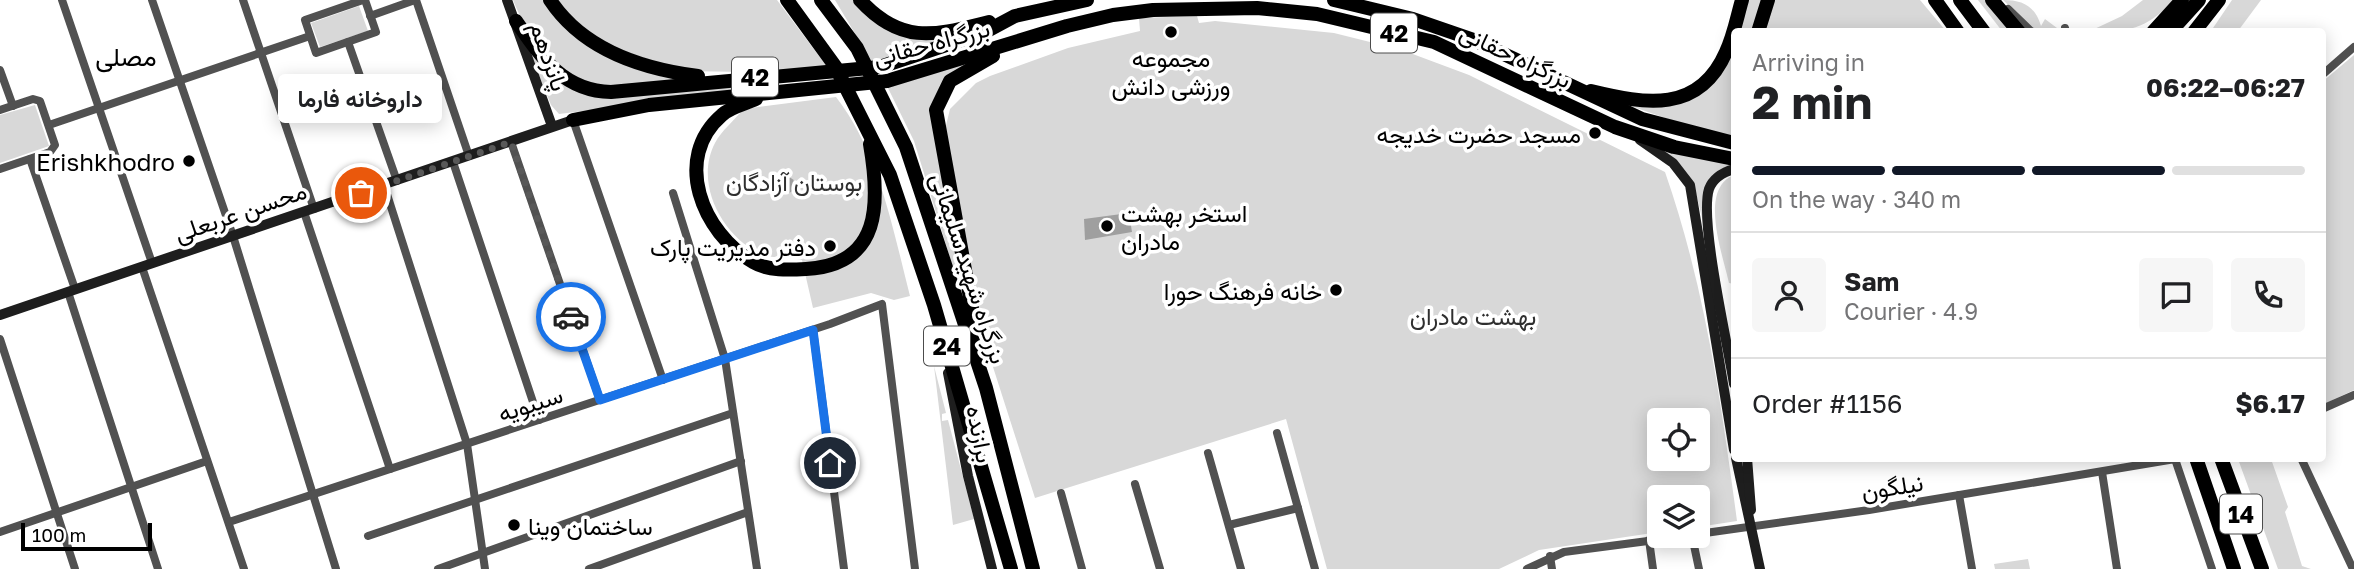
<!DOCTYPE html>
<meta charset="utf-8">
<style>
:root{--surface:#fff;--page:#f6f6f6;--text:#202124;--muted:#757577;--line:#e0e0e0;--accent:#111827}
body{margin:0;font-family:"Golos Text",Vazirmatn,sans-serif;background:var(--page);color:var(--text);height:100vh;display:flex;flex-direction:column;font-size:26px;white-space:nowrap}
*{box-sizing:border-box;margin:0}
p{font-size:23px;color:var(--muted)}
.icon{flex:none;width:38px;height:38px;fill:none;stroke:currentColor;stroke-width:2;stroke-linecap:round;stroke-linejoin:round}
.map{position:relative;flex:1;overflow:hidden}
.panel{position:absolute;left:1731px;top:28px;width:595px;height:434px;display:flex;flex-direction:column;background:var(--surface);border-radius:7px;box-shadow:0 4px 18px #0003}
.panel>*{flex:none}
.tools{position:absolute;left:1647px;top:408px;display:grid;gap:14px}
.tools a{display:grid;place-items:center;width:63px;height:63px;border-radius:7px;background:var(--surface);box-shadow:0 4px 18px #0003;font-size:35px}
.scale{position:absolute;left:21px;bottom:18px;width:131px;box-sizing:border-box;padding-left:7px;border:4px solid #000;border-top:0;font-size:19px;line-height:24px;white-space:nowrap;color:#000;-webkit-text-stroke:5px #fff;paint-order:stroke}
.pin{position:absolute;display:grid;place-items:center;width:60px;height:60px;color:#fff;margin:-30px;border:4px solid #fff;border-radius:50%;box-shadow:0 2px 7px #0007}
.courier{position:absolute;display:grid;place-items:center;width:70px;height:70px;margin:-35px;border:5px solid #1a73e8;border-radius:50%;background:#fff;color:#222;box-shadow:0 2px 9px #0007}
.bubble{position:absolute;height:49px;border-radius:7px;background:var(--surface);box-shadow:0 4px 18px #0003;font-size:23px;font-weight:700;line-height:49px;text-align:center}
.headline em{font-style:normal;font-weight:700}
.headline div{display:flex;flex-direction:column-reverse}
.headline{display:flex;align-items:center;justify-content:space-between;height:119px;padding:0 21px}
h1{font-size:46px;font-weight:700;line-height:52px}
.bar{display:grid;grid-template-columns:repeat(4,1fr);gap:10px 7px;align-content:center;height:84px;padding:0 21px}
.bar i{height:9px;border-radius:5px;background:var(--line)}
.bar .selected{background:var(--accent)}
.bar p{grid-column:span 4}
.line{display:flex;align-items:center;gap:18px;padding:0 21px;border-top:2px solid var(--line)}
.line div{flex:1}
.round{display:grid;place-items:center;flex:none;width:74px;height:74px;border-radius:7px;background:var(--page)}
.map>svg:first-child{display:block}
.green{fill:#d8d8d8;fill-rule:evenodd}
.water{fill:#9f9f9f}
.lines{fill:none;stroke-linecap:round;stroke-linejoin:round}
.minor{stroke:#515151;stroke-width:8}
.secondary{stroke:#1e1e1e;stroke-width:10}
.trunk{stroke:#000;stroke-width:14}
.done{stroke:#595959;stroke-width:7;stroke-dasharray:0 12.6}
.route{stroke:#1a73e8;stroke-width:9}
.poi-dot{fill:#000;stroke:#fff;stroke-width:2.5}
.labels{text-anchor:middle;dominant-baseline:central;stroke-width:7;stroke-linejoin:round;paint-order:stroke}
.shield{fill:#fff;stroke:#4c4c4c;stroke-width:2}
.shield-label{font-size:23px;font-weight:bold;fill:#000}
.street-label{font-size:24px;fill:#000;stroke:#fff}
.poi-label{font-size:24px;fill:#000;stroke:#fff;text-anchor:end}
.park-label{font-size:24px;fill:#2f2f2f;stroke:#fff}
.neighbourhood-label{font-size:26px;fill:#000;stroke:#fff}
</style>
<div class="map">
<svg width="2354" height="569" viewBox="0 0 2354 569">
<rect width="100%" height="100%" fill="#fff"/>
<!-- green -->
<g class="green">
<path d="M 513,0 L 544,0 L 582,39 L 697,79 C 678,81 609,91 595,87 C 556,76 527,36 513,0 Z"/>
<polygon points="554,0 777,0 828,68 748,72 682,71 601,43"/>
<polygon points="835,0 856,0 899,32 996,23 939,44 872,62"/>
<polygon points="1749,0 1763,0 1754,31 1738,32"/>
<polygon points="1773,0 1920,0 1946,31 1762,32"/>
<polygon points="1978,0 1988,0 2014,31 2002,31"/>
<path d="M 2003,0 C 2023,0 2035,6 2041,26 L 2045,19 L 2061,31 L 2035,31 Z"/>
<path d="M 2143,0 L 2175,0 C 2142,31 2132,31 2088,32 L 2122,16 Z"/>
<polygon points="2232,0 2261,0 2238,31 2211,31"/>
<polygon points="359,6 368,31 320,47 311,23"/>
<path d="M 1197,16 L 1199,23 L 1215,21 L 1334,33 L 1402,50 L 1469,75 L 1665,172 C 1705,287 1721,401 1737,521 L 1698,527 L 1698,497 L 1659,497 L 1659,532 L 1539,550 L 1499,569 L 1327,569 L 1286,419 L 1035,498 L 985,342 L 943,138 L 950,109 L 976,83 L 990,76 L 1068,48 L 1140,31 L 1139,18 ZM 1659,420 L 1698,420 L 1698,458 L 1659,458 Z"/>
<polygon points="522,33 585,93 748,81 747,91 559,114 551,105"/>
<polygon points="1734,47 1734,137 1694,128 1602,96 1642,106 1720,76"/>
<polygon points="2354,55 2354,390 2322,405 2322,82"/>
<polygon points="979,60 937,92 976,342 914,141 887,86"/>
<path d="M 836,97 C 879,152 893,230 910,296 L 894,300 L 871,293 L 813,308 L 802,260 C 789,258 771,259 759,253 C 722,235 694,183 715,143 C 721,131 735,120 743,109 Z"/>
<polygon points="35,105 49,146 0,163 0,115"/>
<polygon points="1658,149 1734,163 1713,177 1707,239 1695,189"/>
<path d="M 1734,175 L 1734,284 L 1729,283 C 1723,255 1698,189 1734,175 Z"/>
<polygon points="934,366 946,413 942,414 942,421 948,420 974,519 953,525"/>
<polygon points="2238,459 2271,459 2288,507 2285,512 2302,566 2311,569 2278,569"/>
<polygon points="2028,559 2030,569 1995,569 1994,564"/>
</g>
<!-- water -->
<g class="water">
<circle cx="787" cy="185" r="8"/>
<polygon points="1129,213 1132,232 1085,240 1084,219"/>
</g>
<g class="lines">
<!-- minor -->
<g class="minor">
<polyline points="62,0 152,263"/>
<polyline points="152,0 233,236 336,569"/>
<polyline points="243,0 314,209"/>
<polyline points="363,0 305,20 316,53 376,32 365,0"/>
<polyline points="416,0 469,156"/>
<polyline points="2008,9 2032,32"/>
<polyline points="370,16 415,0"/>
<polyline points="2065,28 2066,32"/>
<polyline points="348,42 397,181"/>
<polyline points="0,70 13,106"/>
<polyline points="2322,75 2354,47"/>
<polyline points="0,110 33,99 40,101 55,145 50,152 0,169"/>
<polyline points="573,120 663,380"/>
<polyline points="49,125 310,36"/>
<polyline points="511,142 600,400"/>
<polyline points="30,159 75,289"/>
<polyline points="453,162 539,420"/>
<polyline points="384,185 467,444 485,569"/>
<polyline points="673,193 725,359 757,569"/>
<polyline points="304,212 390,469"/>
<polyline points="142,267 244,569"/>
<polyline points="68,292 158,569"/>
<polyline points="813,330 844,569"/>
<polyline points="0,339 75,569"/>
<polyline points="2322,409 2354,395"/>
<polyline points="1277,433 1315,569"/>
<polyline points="1208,453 1241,569"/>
<polyline points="2301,458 2353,569"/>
<polyline points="2102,472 2117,569"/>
<polyline points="1135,484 1160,569"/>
<polyline points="1061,493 1082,569"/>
<polyline points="1959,495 1972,569"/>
<polyline points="229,522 830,324 882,304 915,569"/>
<polyline points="1229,525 1298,508"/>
<polyline points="0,532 207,461"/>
<polyline points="1698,534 1869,510 2175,459 2212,569"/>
<polyline points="368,536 733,413"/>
<polyline points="1692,536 1699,569"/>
<polyline points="1649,540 1653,569"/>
<polyline points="1550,556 1552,569"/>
<polyline points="438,569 741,461"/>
<polyline points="589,569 748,512"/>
<polyline points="1527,569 1564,552 1686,536"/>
</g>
<!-- secondary -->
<g class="secondary">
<polyline points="507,0 552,126"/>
<polyline points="1640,140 1673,163 1690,185 1734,450"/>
<path d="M 1734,169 C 1724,172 1713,178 1709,189 C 1699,221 1728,345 1734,384"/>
<polyline points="0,315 573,120"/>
<polyline points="948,373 968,476 992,569"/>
<polyline points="1736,458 1760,569"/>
<polyline points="1747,458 1751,510"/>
</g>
<!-- trunk -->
<g class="trunk">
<path d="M 550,0 C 583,50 642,69 698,76"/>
<polyline points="787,0 835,66 890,175 934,305 1011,569"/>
<polyline points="821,0 857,48 906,147 986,388 1033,569"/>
<path d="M 860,0 C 902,46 936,35 989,22"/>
<polyline points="1334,0 1413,19 1474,40 1642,119 1734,143"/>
<polyline points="1935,0 1958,32"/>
<polyline points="1960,0 1984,32"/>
<polyline points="1992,0 2019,32"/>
<path d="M 516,21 C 541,57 563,91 611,92 L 880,67 L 985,32 L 1015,16 L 1087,0"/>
<polyline points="1758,32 1768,0"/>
<polyline points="2153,32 2182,0"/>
<polyline points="2170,32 2199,0"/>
<polyline points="2194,32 2219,0"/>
<path d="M 1591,91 C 1645,104 1699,114 1726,52 C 1734,35 1737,17 1742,0"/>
<path d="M 756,99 C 745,104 730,107 722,115 C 672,158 702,233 753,262 C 768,271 789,270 806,269 C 882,265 880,202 870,144"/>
<polyline points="573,120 649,105 887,81 1067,26 1113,15 1153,10 1257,8 1317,14 1434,42 1615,127 1674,147 1734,159"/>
<polyline points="977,336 936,110 950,81 993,56"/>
<polyline points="2196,458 2234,569"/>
<polyline points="2221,458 2262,569"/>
</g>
</g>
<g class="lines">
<!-- done -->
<polyline class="done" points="361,193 511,142 571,317"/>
<!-- route -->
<polyline class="route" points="571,317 600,400 813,330 830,463"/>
</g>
<!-- markers -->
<g class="poi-dot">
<circle cx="1171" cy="32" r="7"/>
<circle cx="1595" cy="133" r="7"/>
<circle cx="189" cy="161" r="7"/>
<circle cx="1107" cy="226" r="7"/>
<circle cx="830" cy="246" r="7"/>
<circle cx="1336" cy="290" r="7"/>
<circle cx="514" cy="525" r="7"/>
</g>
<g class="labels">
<!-- shield labels -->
<g class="shield">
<rect x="1371" y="13.5" width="46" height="39" rx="5"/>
<rect x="732" y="57.5" width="46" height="39" rx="5"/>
<rect x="924" y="326.5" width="46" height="39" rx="5"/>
<rect x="2220" y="494.5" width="42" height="39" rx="5"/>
</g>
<g class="shield-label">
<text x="1394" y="33">42</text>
<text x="755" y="77">42</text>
<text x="947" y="346">24</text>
<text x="2241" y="514">14</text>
</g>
<!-- street labels -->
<g class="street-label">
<text transform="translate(931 42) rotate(-15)">بزرگراه حقانی</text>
<text transform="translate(1516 55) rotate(25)">بزرگراه حقانی</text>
<text transform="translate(550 56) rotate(71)">پانزدهم</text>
<text transform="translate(240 211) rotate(-19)">محسن عربعلی</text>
<text transform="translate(970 268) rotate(72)">بزرگراه شهید سلیمانی</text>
<text transform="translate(530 403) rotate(-18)">سیبویه</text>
<text transform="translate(981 434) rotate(79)">برازنده</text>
<text transform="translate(1892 486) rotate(-9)">نیلگون</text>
</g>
<!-- poi labels -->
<g class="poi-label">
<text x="1171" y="57" text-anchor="middle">مجموعه<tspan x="1171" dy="28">ورزشی دانش</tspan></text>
<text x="1581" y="133">مسجد حضرت خدیجه</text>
<text x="175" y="161">Erishkhodro</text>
<text x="1121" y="212" text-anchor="start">استخر بهشت<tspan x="1121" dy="28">مادران</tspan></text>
<text x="816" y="246">دفتر مدیریت پارک</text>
<text x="1322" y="290">خانه فرهنگ حورا</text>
<text x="528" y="525" text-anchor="start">ساختمان وینا</text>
</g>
<!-- park labels -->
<g class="park-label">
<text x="794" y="181">بوستان آزادگان</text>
<text x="1473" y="315">بهشت مادران</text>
</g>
<!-- neighbourhood labels -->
<g class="neighbourhood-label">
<text x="126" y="56">مصلی</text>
</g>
</g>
</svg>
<div class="tools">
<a><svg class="icon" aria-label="locate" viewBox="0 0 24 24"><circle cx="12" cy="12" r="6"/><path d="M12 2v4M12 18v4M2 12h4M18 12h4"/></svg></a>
<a><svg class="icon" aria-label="layers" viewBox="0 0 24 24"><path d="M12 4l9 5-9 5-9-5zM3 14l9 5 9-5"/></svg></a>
</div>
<div class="scale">100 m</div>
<div class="pin" style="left:361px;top:193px;background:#ea580c"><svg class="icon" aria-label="bag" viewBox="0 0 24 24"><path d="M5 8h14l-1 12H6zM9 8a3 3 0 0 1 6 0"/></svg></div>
<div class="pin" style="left:830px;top:463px;background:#1f2937"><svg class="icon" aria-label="home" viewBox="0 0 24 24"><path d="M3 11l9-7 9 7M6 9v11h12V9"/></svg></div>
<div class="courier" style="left:571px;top:317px"><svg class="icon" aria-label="car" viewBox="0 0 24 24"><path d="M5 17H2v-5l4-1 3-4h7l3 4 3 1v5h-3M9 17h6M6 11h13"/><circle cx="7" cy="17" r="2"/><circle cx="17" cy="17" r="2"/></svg></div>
<div class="bubble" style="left:278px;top:74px;width:164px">داروخانه فارما</div>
<section class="panel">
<div class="headline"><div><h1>2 min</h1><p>Arriving in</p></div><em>06:22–06:27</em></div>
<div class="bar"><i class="selected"></i><i class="selected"></i><i class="selected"></i><i></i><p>On the way · 340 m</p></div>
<div class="line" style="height:126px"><a class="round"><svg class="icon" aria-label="person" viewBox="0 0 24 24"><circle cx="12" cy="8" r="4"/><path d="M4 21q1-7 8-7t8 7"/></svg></a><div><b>Sam</b><p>Courier · 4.9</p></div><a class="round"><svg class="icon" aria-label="chat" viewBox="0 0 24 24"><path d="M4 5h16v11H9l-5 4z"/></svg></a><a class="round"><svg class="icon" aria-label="phone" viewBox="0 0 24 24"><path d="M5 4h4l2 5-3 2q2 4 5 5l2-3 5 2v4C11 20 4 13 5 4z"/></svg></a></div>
<div class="line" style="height:91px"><div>Order #1156</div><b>$6.17</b></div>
</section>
</div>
